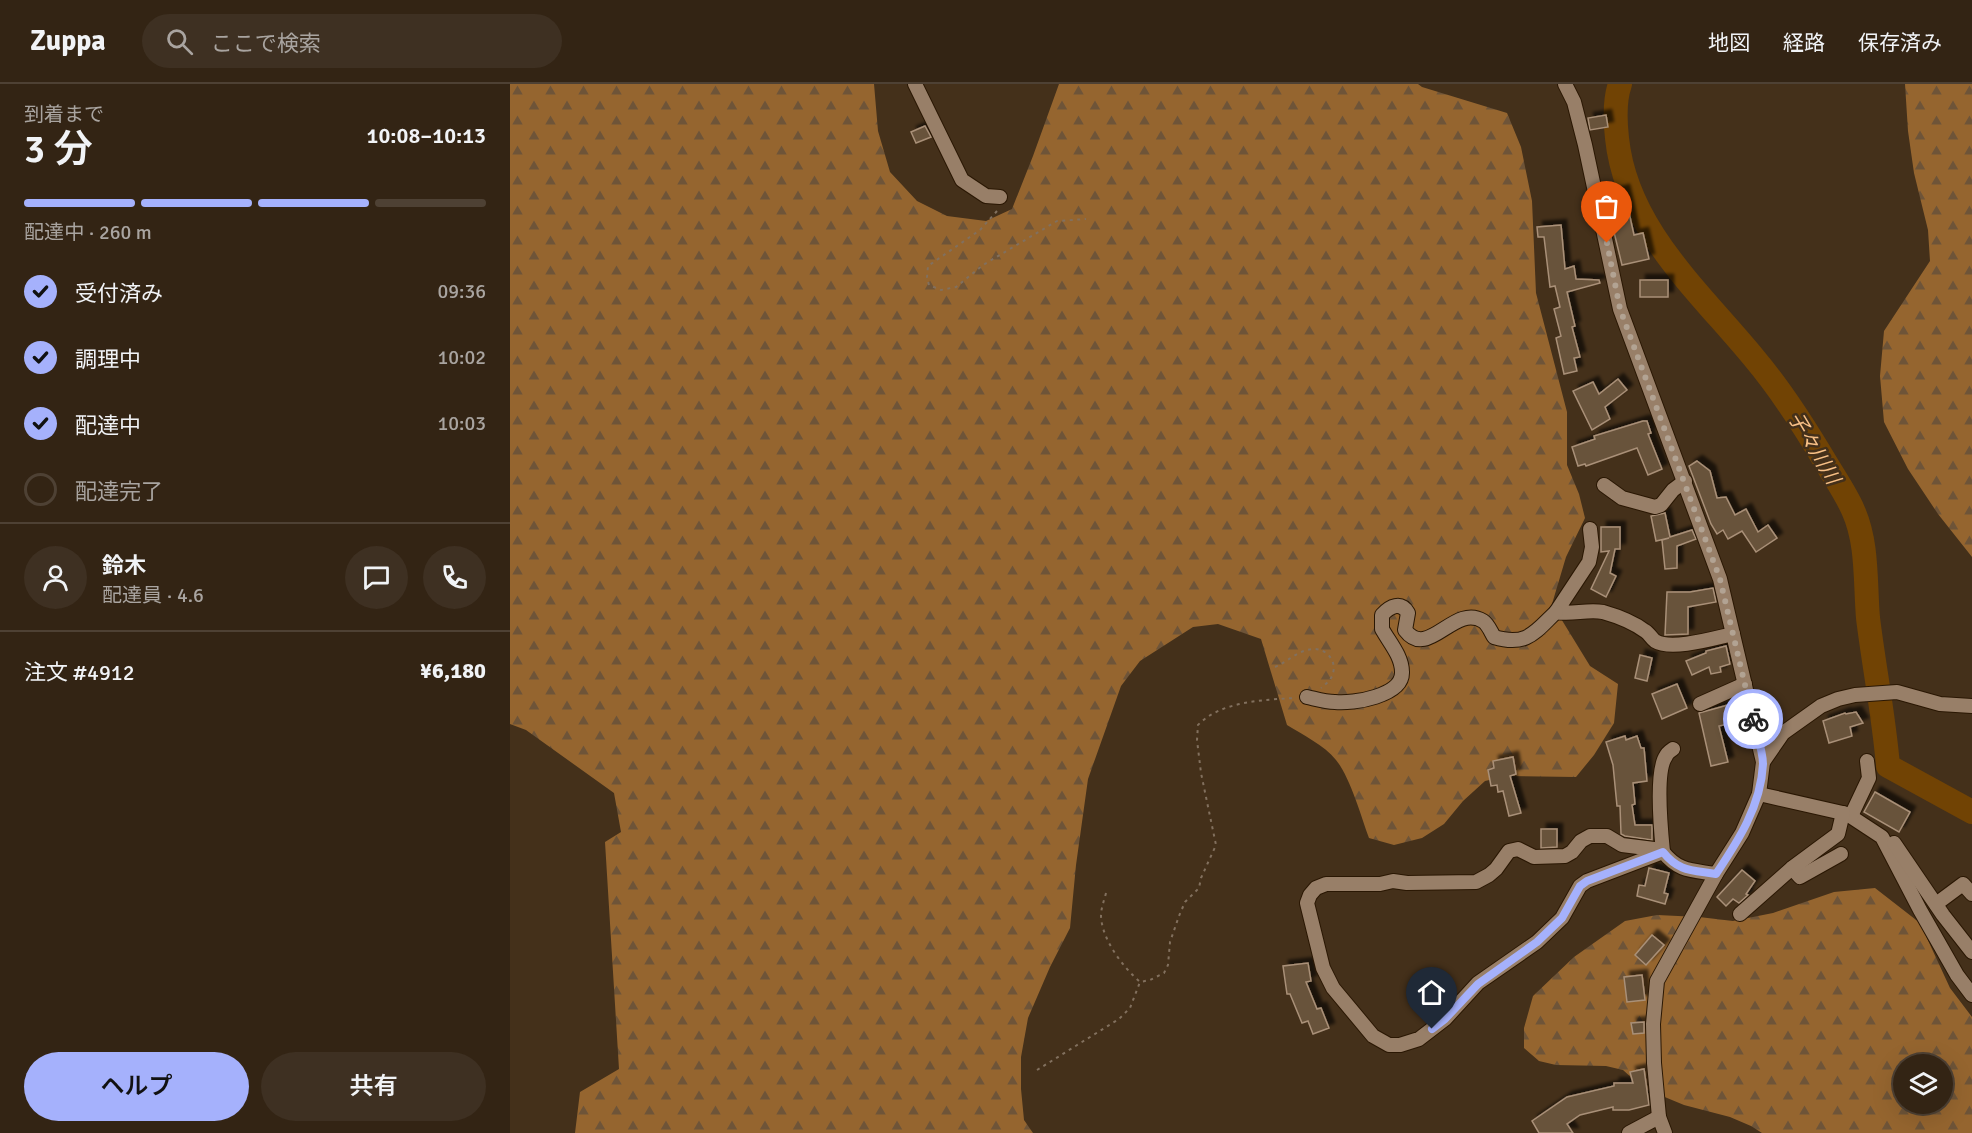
<!DOCTYPE html>
<html lang="ja">
<meta charset="utf-8">
<style>
:root{--surface:#332414;--page:#3e3022;--text:#f1f3f6;--muted:#a9a4a0;--line:#4e4134;--accent:#a5b1fc}
body{margin:0;font-family:Signika,"Noto Sans JP",sans-serif;background:var(--page);color:var(--text);height:100vh;display:flex;flex-direction:column;font-size:22px;white-space:nowrap}
*{box-sizing:border-box;margin:0}
p{font-size:20px;color:var(--muted)}
.icon{flex:none;width:33px;height:33px;fill:none;stroke:currentColor;stroke-width:2;stroke-linecap:round;stroke-linejoin:round}
.map{position:relative;flex:1;overflow:hidden}
.details{display:flex;flex-direction:column;background:var(--surface);width:510px}
.details>*{flex:none}
.tools{position:absolute;left:1383px;top:970px;display:grid;gap:12px}
.tools a{display:grid;place-items:center;width:60px;height:60px;border-radius:50%;background:var(--surface);box-shadow:0 6px 24px #0002,0 0 0 2px var(--line);font-size:30px}
.pin{position:absolute;display:grid;place-items:center;width:51px;height:51px;color:#fff;margin:-62px -26px;border-radius:50% 50% 50% 0;rotate:-45deg;box-shadow:0 0 6px #0007}
.pin .icon{rotate:45deg}
.courier{position:absolute;display:grid;place-items:center;width:60px;height:60px;margin:-30px;border:4px solid #a5b1fc;border-radius:50%;background:#fff;color:#222;box-shadow:0 2px 8px #0007}
.head em{font-style:normal;font-weight:600}
.head div{display:flex;flex-direction:column-reverse}
.head{display:flex;align-items:center;justify-content:space-between;height:102px;padding:0 24px}
h1{font-size:39px;font-weight:600;line-height:45px}
.bar{display:grid;grid-template-columns:repeat(4,1fr);gap:9px 6px;align-content:center;height:72px;padding:0 24px}
.bar i{height:8px;border-radius:4px;background:var(--line)}
.bar .active{background:var(--accent)}
.bar p{grid-column:span 4}
.line{display:flex;align-items:center;gap:15px;padding:0 24px;border-top:2px solid var(--line)}
.line div{flex:1}
.round{display:grid;place-items:center;flex:none;width:63px;height:63px;border-radius:32px;background:var(--page)}
ol{padding:0 24px;list-style:none}
li{display:flex;align-items:center;gap:18px;height:66px}
li p{margin-inline-start:auto}
li .icon{padding:6px;border-radius:50%;background:var(--accent);color:#111;stroke-width:4}
li:last-child{color:var(--muted)}
li i{width:33px;height:33px;border:3px solid var(--line);border-radius:50%}
.action{display:flex;gap:12px;margin-top:auto;padding:12px 24px}
.action a{flex:1;height:69px;border-radius:36px;background:var(--accent);color:#111;font-size:24px;font-weight:600;line-height:69px;text-align:center}
.action a+a{background:var(--page);color:var(--text)}
header{display:flex;align-items:center;gap:36px;box-sizing:border-box;height:84px;padding:0 30px;background:var(--surface);border-bottom:2px solid var(--line)}
header strong{font-size:28px}
nav{display:flex;gap:33px;margin-inline-start:auto;font-size:21px}
.search{width:420px;height:54px;background:var(--page);display:flex;align-items:center;gap:15px;box-sizing:border-box;padding:0 21px;border-radius:33px;color:var(--muted);font-size:22px}
main{display:flex;flex:1;min-height:0}
.map>svg:first-child{display:block}
.forest{fill:url(#forest-firs);fill-rule:evenodd}
.lines{fill:none;stroke-linecap:round;stroke-linejoin:round}
.river{stroke:#714304;stroke-width:24}
.building{fill:#68523b;stroke:#a99078;stroke-width:1.5;filter:url(#shadow)}
.minor-casing{stroke:#2a1703;stroke-width:16}
.path{stroke:#82705e;stroke-width:2;stroke-dasharray:3 4.5;stroke-linecap:butt}
.minor{stroke:#987f68;stroke-width:14}
.done{stroke:#b2a393;stroke-width:6;stroke-dasharray:0 10.8}
.route{stroke:#a5b1fc;stroke-width:8}
.labels{text-anchor:middle;dominant-baseline:central;stroke-width:5;stroke-linejoin:round;paint-order:stroke}
.water-label{font-size:20px;font-style:italic;fill:#f8c086;stroke:#44301a}
</style>
<header>
<strong>Zuppa</strong>
<div class="search"><svg class="icon" aria-label="search" viewBox="0 0 24 24"><circle cx="10" cy="10" r="6"/><path d="M15 15l6 6"/></svg>ここで検索</div>
<nav><a>地図</a><a>経路</a><a>保存済み</a></nav>
</header>
<main>
<section class="details">
<div class="head"><div><h1>3 分</h1><p>到着まで</p></div><em>10:08–10:13</em></div>
<div class="bar"><i class="active"></i><i class="active"></i><i class="active"></i><i></i><p>配達中 · 260 m</p></div>
<ol>
<li><svg class="icon" aria-label="check" viewBox="0 0 24 24"><path d="M5 12l5 5 9-10"/></svg>受付済み<p>09:36</p></li>
<li><svg class="icon" aria-label="check" viewBox="0 0 24 24"><path d="M5 12l5 5 9-10"/></svg>調理中<p>10:02</p></li>
<li><svg class="icon" aria-label="check" viewBox="0 0 24 24"><path d="M5 12l5 5 9-10"/></svg>配達中<p>10:03</p></li>
<li><i></i>配達完了</li>
</ol>
<div class="line" style="height:108px"><a class="round"><svg class="icon" aria-label="person" viewBox="0 0 24 24"><circle cx="12" cy="8" r="4"/><path d="M4 21q1-7 8-7t8 7"/></svg></a><div><b>鈴木</b><p>配達員 · 4.6</p></div><a class="round"><svg class="icon" aria-label="chat" viewBox="0 0 24 24"><path d="M4 5h16v11H9l-5 4z"/></svg></a><a class="round"><svg class="icon" aria-label="phone" viewBox="0 0 24 24"><path d="M5 4h4l2 5-3 2q2 4 5 5l2-3 5 2v4C11 20 4 13 5 4z"/></svg></a></div>
<div class="line" style="height:78px"><div>注文 #4912</div><b>¥6,180</b></div>
<div class="action"><a>ヘルプ</a><a>共有</a></div>
</section>
<div class="map">
<svg width="1462" height="1049" viewBox="0 0 1462 1049">
<defs>
<pattern id="forest-firs" width="22" height="20" patternUnits="userSpaceOnUse" patternTransform="scale(1.5)"><rect width="22" height="20" fill="#95652f"/><path d="M5 1l3.5 6h-7zM16 11l3.5 6h-7z" fill="#6e5438"/></pattern>
<filter id="shadow"><feDropShadow dx="5.5" dy="-5.5" stdDeviation="1.5" flood-color="#0009"/></filter>
</defs>
<rect width="100%" height="100%" fill="#44301a"/>
<!-- forest -->
<g class="forest">
<path d="M 0,0 L 364,0 L 368,47 L 380,88 L 407,117 L 437,132 L 476,137 L 502,125 L 523,72 L 549,0 L 908,0 L 912,3 L 997,29 L 1011,63 L 1022,117 L 1026,209 L 1057,328 L 1057,381 L 1069,410 L 1075,434 L 1056,473 L 1042,520 L 1080,582 L 1108,600 L 1104,639 L 1084,671 L 1066,693 L 997,692 L 975,697 L 953,717 L 934,740 L 912,754 L 884,761 L 859,754 C 851,732 840,693 826,676 C 814,661 793,651 777,641 L 751,555 L 708,540 L 683,543 L 630,577 L 611,602 L 578,695 L 566,781 L 560,844 L 540,883 L 518,934 L 511,973 L 511,1005 L 514,1036 L 523,1049 L 65,1049 L 70,1008 L 109,985 L 95,758 L 111,748 L 104,709 L 16,646 L 0,640 Z"/>
<polygon points="1395,0 1462,0 1462,473 1428,430 1398,385 1374,338 1370,292 1374,247 1420,177 1418,146 1404,89 1398,47"/>
<path d="M 1365,804 L 1410,839 L 1440,904 L 1462,933 L 1462,1049 L 1252,1049 L 1241,1042 L 1220,1033 L 1174,1021 L 1133,1004 L 1113,986 L 1096,982 L 1046,981 L 1029,977 L 1014,964 L 1014,944 L 1023,912 L 1064,873 L 1115,837 L 1147,831 L 1189,833 L 1223,837 L 1263,829 L 1324,808 ZM 1394,981 L 1432,981 L 1432,1020 L 1394,1020 Z"/>
</g>
<g class="lines">
<!-- river -->
<path class="river" d="M 1110,0 C 1104,17 1105,36 1107,54 C 1116,144 1189,207 1244,274 C 1271,306 1294,342 1316,379 C 1325,394 1336,410 1343,426 C 1358,459 1355,498 1358,534 C 1364,583 1374,633 1378,682 L 1462,728"/>
</g>
<!-- building -->
<g class="building">
<polygon points="1096,31 1098,43 1080,46 1078,34"/>
<polygon points="415,42 421,53 406,59 401,48"/>
<polygon points="1114,106 1124,151 1133,149 1139,175 1112,181 1095,111"/>
<polygon points="1051,141 1055,185 1064,182 1066,195 1089,196 1090,199 1057,208 1065,242 1062,243 1070,273 1064,274 1067,287 1054,290 1046,254 1051,252 1044,225 1050,223 1045,202 1040,203 1034,153 1028,153 1027,143"/>
<rect x="1130" y="196" width="28" height="17"/>
<polygon points="1108,295 1117,306 1095,323 1100,335 1082,346 1063,307 1083,298 1089,310"/>
<polygon points="1133,337 1137,337 1141,349 1138,350 1152,385 1138,391 1127,364 1076,382 1075,380 1068,382 1062,363 1085,355 1084,352"/>
<polygon points="1187,377 1200,387 1207,414 1216,413 1225,431 1236,425 1248,448 1258,441 1267,454 1246,468 1232,447 1218,455 1213,446 1207,450 1201,440 1179,382"/>
<polygon points="1155,429 1160,453 1182,446 1186,455 1167,462 1167,484 1155,485 1152,456 1159,454 1146,457 1141,432"/>
<polygon points="1091,443 1110,443 1110,465 1105,465 1100,489 1106,492 1096,513 1081,505 1099,467 1091,468"/>
<polygon points="1203,504 1206,518 1178,523 1178,550 1155,551 1157,508 1180,508"/>
<polygon points="1216,562 1220,580 1210,583 1211,588 1201,590 1199,583 1182,591 1176,577 1196,569 1196,567"/>
<polygon points="1130,571 1142,574 1137,597 1125,594"/>
<polygon points="1167,600 1177,624 1152,635 1142,610"/>
<polygon points="1218,621 1222,639 1209,642 1218,678 1201,682 1189,629"/>
<polygon points="1346,628 1353,639 1340,643 1342,652 1319,659 1313,637 1335,629 1336,630"/>
<polygon points="1115,652 1116,656 1127,652 1131,664 1134,664 1137,697 1123,699 1125,720 1122,721 1125,741 1142,741 1142,756 1115,752 1111,750 1110,722 1107,722 1103,681 1096,658"/>
<polygon points="1003,673 1006,690 1000,692 1011,729 999,732 993,707 988,708 987,701 981,702 978,686 984,684 983,677"/>
<polygon points="1365,708 1400,728 1389,748 1354,728"/>
<polygon points="1031,745 1047,745 1047,763 1031,764"/>
<polygon points="1139,784 1159,789 1154,809 1158,810 1155,820 1127,812 1129,801 1135,802"/>
<polygon points="1232,786 1245,797 1236,810 1238,811 1229,819 1223,815 1216,822 1207,813"/>
<polygon points="1142,851 1154,861 1136,881 1125,871"/>
<polygon points="798,879 801,897 796,898 807,925 811,924 819,944 803,950 798,937 792,939 780,910 777,910 773,882"/>
<polygon points="1132,891 1135,916 1117,918 1114,893"/>
<polygon points="1134,938 1134,949 1123,950 1121,939"/>
<polygon points="1134,985 1139,1021 1119,1026 1103,1026 1103,1023 1070,1031 1057,1040 1063,1049 1029,1049 1022,1037 1057,1013 1104,1002 1104,999 1123,999 1120,988"/>
</g>
<g class="lines">
<!-- minor casing -->
<g class="minor-casing">
<g id="minor">
<polyline points="405,0 452,96 476,112 490,113"/>
<polyline points="1055,0 1064,18 1075,61 1110,225 1210,495 1253,678 1249,710 1232,749 1206,790 1147,897 1143,940 1144,979 1149,1033 1155,1049"/>
<polyline points="1094,401 1112,414 1145,423 1151,421 1163,406 1175,397"/>
<path d="M 1080,445 L 1082,463 L 1079,478 L 1046,528 C 1062,531 1077,525 1093,528 C 1107,532 1123,538 1135,547 C 1139,549 1141,554 1145,557 C 1161,567 1205,554 1223,550"/>
<path d="M 797,613 C 806,615 815,618 825,618 C 843,620 893,612 892,588 C 892,572 879,558 872,545 L 872,531 C 880,522 891,517 898,529 L 895,546 C 918,577 944,519 973,537 C 978,540 981,548 984,553 C 1017,563 1025,548 1046,528"/>
<polyline points="1190,620 1235,600"/>
<polyline points="1253,678 1273,649 1311,622 1328,615 1345,611 1387,608 1430,620 1462,622"/>
<polyline points="1249,710 1337,730 1372,753 1410,826 1447,891 1462,911"/>
<polyline points="1341,732 1359,694 1357,677"/>
<polyline points="1384,759 1433,831 1462,868"/>
<path d="M 1152,766 L 1112,761 L 1097,752 L 1080,752 L 1071,757 L 1062,768 L 1055,772 L 1024,773 L 1008,765 L 999,767 L 986,785 L 979,791 L 966,798 L 897,799 L 883,797 L 870,800 L 816,800 L 806,804 L 800,811 L 797,819 L 813,884 L 823,904 L 863,952 L 879,961 L 890,961 L 909,955 L 935,935 L 968,899 L 1027,858 L 1052,834 L 1070,802 L 1077,797 L 1153,768 C 1169,788 1182,786 1206,790"/>
<path d="M 1153,768 C 1151,748 1145,687 1156,672 C 1157,669 1160,667 1163,665"/>
<polyline points="1282,784 1290,793 1331,770"/>
<polyline points="1426,820 1453,800 1462,810"/>
<polyline points="1230,830 1282,784 1328,750 1333,729"/>
<polyline points="1119,1049 1149,1033"/>
</g>
</g>
<!-- path -->
<g class="path">
<polyline points="487,127 470,146 418,182 417,193 419,201 431,206 446,203 473,181 547,137 576,135"/>
<path d="M 765,583 C 779,577 788,566 803,565 C 815,564 827,576 823,589 C 822,595 816,600 811,604"/>
<path d="M 596,809 C 594,817 591,824 591,832 C 592,856 613,883 630,898 L 640,896 L 654,889 L 658,881 L 660,858 L 669,832 L 675,818 L 689,804 L 691,794 L 706,761 L 691,689 L 687,656 L 688,641 C 711,617 753,616 785,614"/>
<polyline points="527,986 609,935 620,924 630,898"/>
</g>
<!-- minor -->
<use href="#minor" class="minor"/>
</g>
<g class="lines">
<!-- done -->
<polyline class="done" points="1097,159 1110,225 1210,495 1243,635"/>
<!-- route -->
<path class="route" d="M 922,945 L 935,935 L 968,900 L 1027,858 L 1052,834 L 1070,802 L 1077,797 L 1153,768 C 1169,788 1182,786 1206,790 C 1228,757 1251,722 1253,680 C 1253,666 1246,649 1243,635"/>
</g>
<g class="labels">
<!-- water labels -->
<g class="water-label">
<text transform="translate(1304 364) rotate(59)">子々川川</text>
</g>
</g>
</svg>
<div class="tools">
<a><svg class="icon" aria-label="layers" viewBox="0 0 24 24"><path d="M12 4l9 5-9 5-9-5zM3 14l9 5 9-5"/></svg></a>
</div>
<div class="pin" style="left:1097px;top:159px;background:#ea580c"><svg class="icon" aria-label="bag" viewBox="0 0 24 24"><path d="M5 8h14l-1 12H6zM9 8a3 3 0 0 1 6 0"/></svg></div>
<div class="pin" style="left:922px;top:945px;background:#1f2937"><svg class="icon" aria-label="home" viewBox="0 0 24 24"><path d="M3 11l9-7 9 7M6 9v11h12V9"/></svg></div>
<div class="courier" style="left:1243px;top:635px"><svg class="icon" aria-label="bike" viewBox="0 0 24 24"><circle cx="6" cy="16" r="4"/><circle cx="18" cy="16" r="4"/><path d="M6 16l4-8h5l3 8M10 8l3 8H6M13 5h3"/></svg></div>
</div>
</main>
